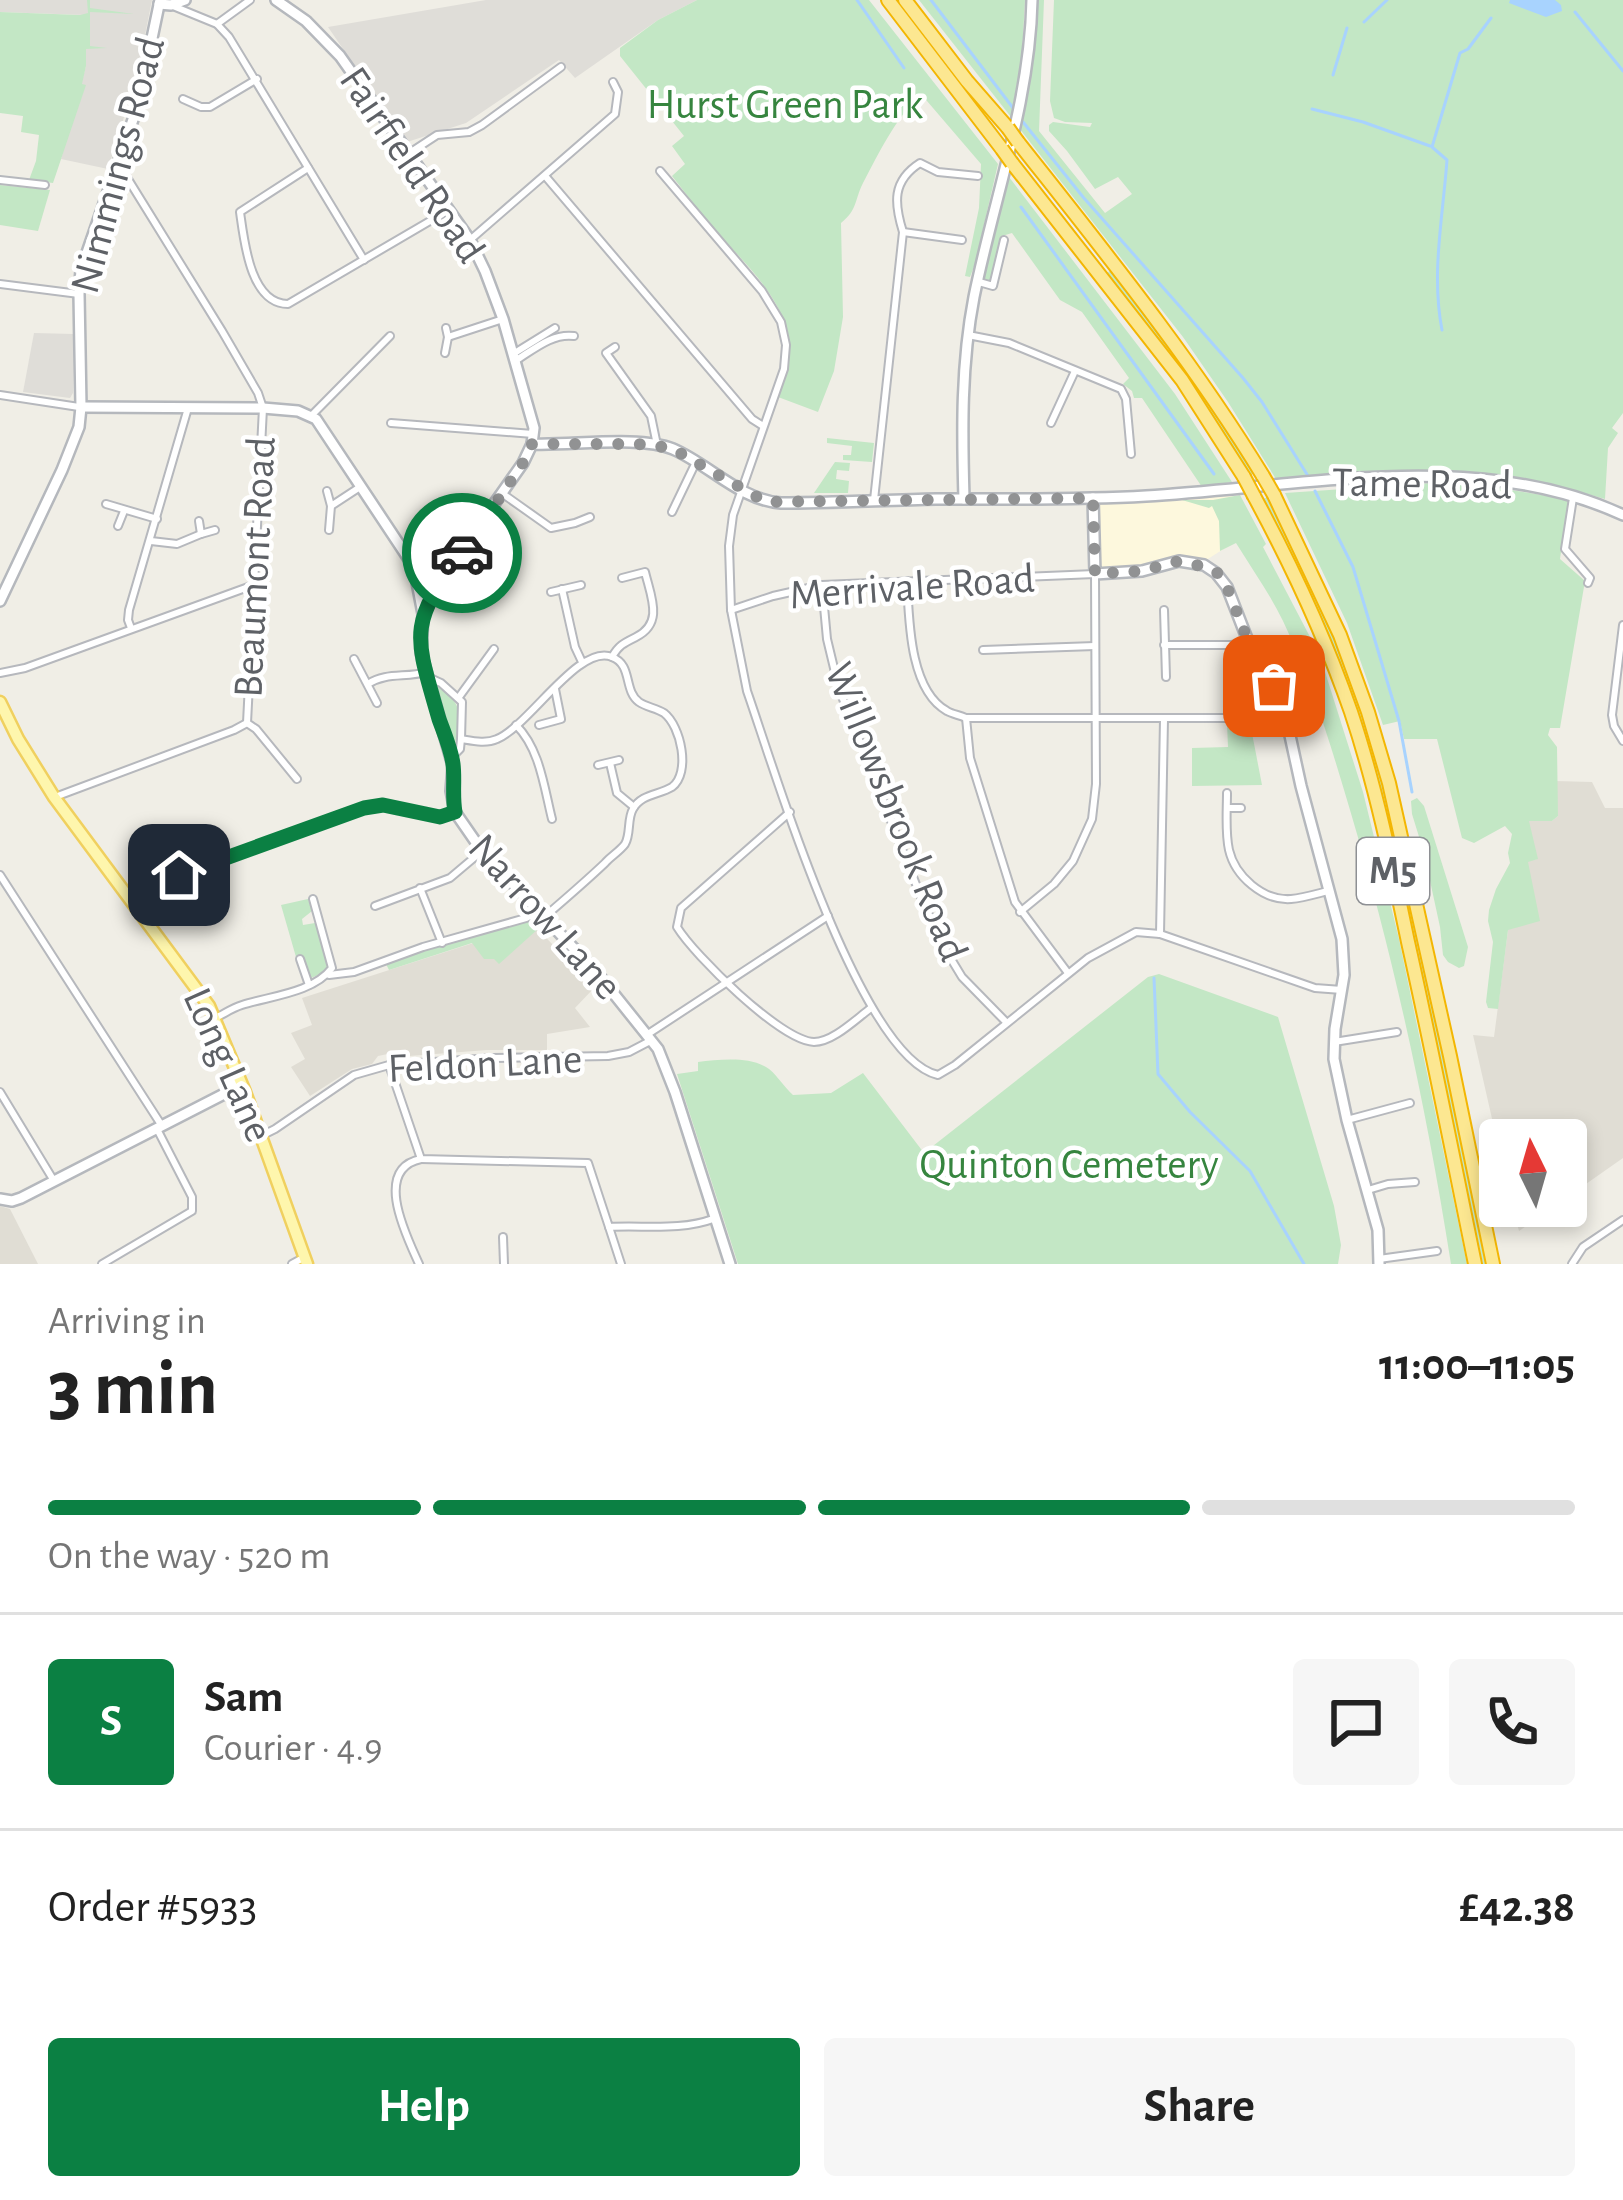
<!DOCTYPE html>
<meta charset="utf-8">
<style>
:root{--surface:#fff;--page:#f6f6f6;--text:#222;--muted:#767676;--line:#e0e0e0;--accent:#0b8043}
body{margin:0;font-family:"Alegreya Sans",sans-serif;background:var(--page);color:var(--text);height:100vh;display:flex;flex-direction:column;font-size:45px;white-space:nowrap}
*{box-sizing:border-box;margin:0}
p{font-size:39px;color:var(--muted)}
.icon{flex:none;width:66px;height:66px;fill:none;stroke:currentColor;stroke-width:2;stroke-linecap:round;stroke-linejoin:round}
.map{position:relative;height:1264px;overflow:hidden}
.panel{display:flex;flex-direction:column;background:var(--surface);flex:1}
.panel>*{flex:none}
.needle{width:78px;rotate:355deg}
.buttons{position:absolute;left:1479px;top:1119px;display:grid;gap:24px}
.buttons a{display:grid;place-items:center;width:108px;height:108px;border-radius:12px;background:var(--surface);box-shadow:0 6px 18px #0003;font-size:60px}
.pin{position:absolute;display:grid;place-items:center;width:102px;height:102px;color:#fff;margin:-51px;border-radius:24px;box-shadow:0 6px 18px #0006}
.courier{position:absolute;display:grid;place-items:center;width:120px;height:120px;margin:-60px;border:9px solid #0b8043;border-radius:50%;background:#fff;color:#222;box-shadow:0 3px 15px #0007}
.summary em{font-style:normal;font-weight:700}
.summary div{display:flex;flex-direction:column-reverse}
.summary{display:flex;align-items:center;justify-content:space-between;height:204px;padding:0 48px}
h1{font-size:78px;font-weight:700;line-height:90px}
.bar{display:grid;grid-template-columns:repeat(4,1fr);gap:18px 12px;align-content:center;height:144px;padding:0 48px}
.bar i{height:15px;border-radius:9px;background:var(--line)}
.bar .active{background:var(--accent)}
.bar p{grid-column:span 4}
.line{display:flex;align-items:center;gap:30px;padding:0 48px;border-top:3px solid var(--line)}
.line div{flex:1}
.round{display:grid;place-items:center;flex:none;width:126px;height:126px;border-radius:12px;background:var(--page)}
.button{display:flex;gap:24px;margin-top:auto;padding:24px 48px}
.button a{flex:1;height:138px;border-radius:12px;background:var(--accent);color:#fff;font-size:48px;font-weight:700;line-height:138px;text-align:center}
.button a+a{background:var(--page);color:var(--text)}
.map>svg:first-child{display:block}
.commercial{fill:#fdf8dd}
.industrial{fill:#dfddd8}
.education{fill:#e0ddd4}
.green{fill:#c3e7c5}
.water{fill:#a8d3fe}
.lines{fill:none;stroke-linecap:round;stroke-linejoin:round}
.stream{stroke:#a8d3fe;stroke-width:3}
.street-casing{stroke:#b6b8bd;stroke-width:10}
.secondary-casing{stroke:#b5b8bd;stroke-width:14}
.primary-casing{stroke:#f0d05f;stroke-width:15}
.highway-casing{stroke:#f3b603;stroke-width:16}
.street{stroke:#fff;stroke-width:6}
.secondary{stroke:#fff;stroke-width:9}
.primary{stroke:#fef6ad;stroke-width:10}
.highway{stroke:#fce791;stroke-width:12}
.highway-bridge-casing{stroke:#f3b603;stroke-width:16;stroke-linecap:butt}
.highway-bridge{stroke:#fce791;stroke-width:12}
.done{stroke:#919293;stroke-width:12;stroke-dasharray:0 21.6}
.route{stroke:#0b8043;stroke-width:15}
.labels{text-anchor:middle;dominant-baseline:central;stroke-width:9;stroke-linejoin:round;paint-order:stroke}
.shield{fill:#fff;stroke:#8e9094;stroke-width:3}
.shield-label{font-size:39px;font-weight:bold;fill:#5e6166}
.park-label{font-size:42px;fill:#36853f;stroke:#fff}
.street-label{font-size:42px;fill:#5e6166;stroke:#fff}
</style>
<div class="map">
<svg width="1623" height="1264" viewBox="0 0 1623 1264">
<rect width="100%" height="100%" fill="#f0eee6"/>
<!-- commercial -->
<polygon class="commercial" points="1231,491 1244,536 1200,564 1191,562 1095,574 1093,498"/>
<!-- industrial -->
<g class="industrial">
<polygon points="0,0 152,0 137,75 108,169 61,159 86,66 85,15 0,12"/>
<polygon points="486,0 697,0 658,20 575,78 559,60 466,123 407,142 328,27"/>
<polygon points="34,333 74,334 73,393 70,398 23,392"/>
</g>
<!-- education -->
<g class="education">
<polygon points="1555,781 1592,782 1605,808 1623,808 1623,1158 1566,1198 1566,1140 1500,1140 1500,1154 1473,1035 1494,1037 1508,930 1528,861 1537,859 1528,820 1552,821 1558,816"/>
<polygon points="533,924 594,988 575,1008 590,1027 547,1034 547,1050 487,1050 409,1056 402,1051 378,1056 372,1064 352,1069 310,1096 291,1067 305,1059 291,1033 312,1025 302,998"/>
<polygon points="0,1206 10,1209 38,1264 0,1264"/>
<polygon points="1512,1206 1555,1206 1519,1231"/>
</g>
<!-- green -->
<g class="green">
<polygon points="87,0 90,0 90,8 134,14 90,12 90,46 107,48 86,49 86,66 82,84 86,85 53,183 29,180 36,161 39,135 21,132 23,116 0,113 0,12 80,15 88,13"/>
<path d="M 697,0 L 869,0 L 998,164 L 975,264 L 970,277 L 965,276 L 979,208 L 981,164 L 921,94 C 894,121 881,149 863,183 C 854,201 858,209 841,223 L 843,317 L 834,371 L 818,412 L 778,397 C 784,377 792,354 788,333 C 777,289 734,253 706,220 C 695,206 684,191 672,176 L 685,164 L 672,146 L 684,136 L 620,56 L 620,48 L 658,20 Z"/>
<polygon points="919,0 1025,0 1022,55 1011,117"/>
<path d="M 1037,0 L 1044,0 L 1039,131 L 1105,213 L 1132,194 L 1118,177 L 1095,189 L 1067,151 L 1049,131 L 1049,125 L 1053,122 L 1090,127 L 1092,123 L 1065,122 L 1054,118 L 1050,101 L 1054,0 L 1623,0 L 1623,413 L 1612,428 L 1618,433 L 1608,448 L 1605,499 C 1568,488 1532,478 1494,474 C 1422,466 1349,476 1276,479 L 1228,402 L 1183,337 L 1019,128 L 1022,124 L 1033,62 Z"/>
<polygon points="1009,177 1175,394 1232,482 1202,487 1142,398 1134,398 1132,391 1123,384 1129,378 1082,312 1060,300 1012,233 1002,236 991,281 982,279"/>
<polygon points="0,185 50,190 38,231 0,225"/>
<polygon points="1111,270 1174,351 1254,473 1250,475 1179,367 1107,273"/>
<polygon points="827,438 874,443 872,462 843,460 843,455 851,455 852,446 827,443"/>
<polygon points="835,462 850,463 849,471 837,470 836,479 849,481 848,493 814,493"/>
<polygon points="1432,483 1494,487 1565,499 1568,502 1560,559 1585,581 1560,728 1550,728 1548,735 1557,747 1558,816 1552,821 1529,821 1538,859 1528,862 1540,921 1508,930 1498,1009 1488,1008 1486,1002 1493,942 1488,921 1489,910 1496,889 1510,863 1508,853 1512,834 1505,826 1474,843 1462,838 1437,739 1404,739 1400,721 1383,725 1347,623 1285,493"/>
<path d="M 1240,495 L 1266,544 L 1263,547 L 1320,656 L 1363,792 L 1399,939 L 1467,1264 L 1451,1264 C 1427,1111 1394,958 1350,810 C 1331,746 1312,682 1283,621 C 1270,594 1252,569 1236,543 L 1220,551 L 1219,521 L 1212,506 L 1209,508 L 1182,500 L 1213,500 Z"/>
<polygon points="1268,497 1341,655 1374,754 1397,840 1488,1264 1483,1264 1378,780 1333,646 1296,561 1263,499"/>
<path d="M 436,684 C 464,705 461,713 455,745 Z"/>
<polygon points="1226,694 1245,697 1262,785 1192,786 1192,748 1228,747 1227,724 1235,718 1233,713 1223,712"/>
<polygon points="1417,798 1424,806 1468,947 1464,966 1459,968 1448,962 1443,955 1440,927 1424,853 1412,814 1411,801"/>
<polygon points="308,899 312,911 302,919 303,925 315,923 319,926 327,966 325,972 311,978 302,956 296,957 281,905"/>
<polygon points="533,919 537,921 534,924 538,929 499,964 494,959 484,959 472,943 389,970 386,964 420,951"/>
<path d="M 1159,974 L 1278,1017 L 1334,1206 L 1341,1245 L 1338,1264 L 738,1264 L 677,1074 L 698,1071 L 698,1062 C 718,1060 747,1056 766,1067 C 775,1072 784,1087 793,1095 L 831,1093 L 863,1073 L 924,1153 L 1148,977 Z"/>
</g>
<!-- water -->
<polygon class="water" points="1510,0 1555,0 1561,5 1562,11 1546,17 1509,3"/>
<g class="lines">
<!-- stream -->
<g class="stream">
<polyline points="857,0 904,68"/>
<polyline points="931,0 1013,108"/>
<polyline points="1575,12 1623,71"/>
<polyline points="1364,22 1387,0"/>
<polyline points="1333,75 1347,28"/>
<polyline points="1312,109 1363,122 1430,146"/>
<polyline points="1023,122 1083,197 1243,378 1262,402 1308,476"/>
<polyline points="1021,207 1214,474"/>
<path d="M 1442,330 C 1431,274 1443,216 1447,160 L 1432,147 L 1460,53 L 1468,49 L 1491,18"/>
<polyline points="1315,491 1353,567 1399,721 1412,792"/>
<polyline points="1154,978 1158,1074 1190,1112 1250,1171 1304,1264"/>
</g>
<!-- street casing -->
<g class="street-casing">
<g id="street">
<polyline points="173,6 217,24 229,37 364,260"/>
<polyline points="217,24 250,0"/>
<polyline points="183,99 201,107 210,107 257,79"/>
<polyline points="408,154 437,135 469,132 482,125 561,67"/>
<polyline points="118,163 222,331 258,393 263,408 247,723 256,729 297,779"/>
<path d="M 308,168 L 240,212 C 244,240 250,304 288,304 L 447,211"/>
<path d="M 660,171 L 762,291 L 781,322 L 786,345 L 784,369 L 733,515 L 729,546 L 731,610 L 747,691 C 774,768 860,1058 938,1075 L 955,1065 L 1088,958 L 1136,932 L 1160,934 L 1315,988 L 1342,990"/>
<polyline points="546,177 752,419 763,426"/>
<polyline points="0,180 45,185"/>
<polyline points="903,232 962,240"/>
<polyline points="470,240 615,114 618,92 613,82"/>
<polyline points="979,282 993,286 1004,240"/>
<polyline points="0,284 79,294"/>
<polyline points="968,335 1009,343 1121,389 1126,399 1131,454"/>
<polyline points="448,337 503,319"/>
<polyline points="615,347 606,353 651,416 657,445"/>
<polyline points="445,353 448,337 446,328"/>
<polyline points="513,354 555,328"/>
<path d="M 515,361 C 533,350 552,333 574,336"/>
<polyline points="0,395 79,407"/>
<polyline points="311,416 390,336"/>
<polyline points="391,423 533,434"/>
<polyline points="1051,423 1075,371"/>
<polyline points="327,491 331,506"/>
<polyline points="503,494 551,528 575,523 590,517"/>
<polyline points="1573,498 1565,549 1590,578 1588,583"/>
<path d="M 874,500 L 903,232 C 894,203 892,181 920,163 L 938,172 L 978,176"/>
<polyline points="106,504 157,519"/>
<polyline points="672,512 696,462"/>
<polyline points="199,521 201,534 215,530"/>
<polyline points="118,526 124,511"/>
<polyline points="329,530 331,506 360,487"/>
<polyline points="151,541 177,544 201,534"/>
<path d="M 907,581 C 909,618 909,690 947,711 C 952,714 959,715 966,718 L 1231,718"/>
<polyline points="822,585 827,639 839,689 921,897 942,944 962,977 1006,1022"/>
<polyline points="562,589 575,647 582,662"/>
<polyline points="551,592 581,585"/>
<polyline points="731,610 773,596 822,585 1095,574 1096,784 1092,819 1073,861 1054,884 1020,912"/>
<polyline points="1164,610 1166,677"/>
<polyline points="1623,625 1612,715 1614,726 1623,741"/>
<polyline points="131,628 128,620 129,610 188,408"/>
<polyline points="1164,645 1231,645 1248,641"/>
<polyline points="983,650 1095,646"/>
<path d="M 612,657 C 619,645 624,643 636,637 C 664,623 651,597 645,572 L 622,578"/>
<polyline points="354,659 377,703"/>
<polyline points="0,673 25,668 251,586"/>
<polyline points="428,677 441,683 462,702 461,739"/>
<path d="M 368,684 C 386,672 406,678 426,672"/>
<polyline points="459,697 494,649"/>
<polyline points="966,718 970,758 1015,902 1068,973"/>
<path d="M 516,725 C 540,749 544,787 552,819"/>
<polyline points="539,725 561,719 555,689"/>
<path d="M 451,758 L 460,749 L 461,739 C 473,741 486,744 497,739 C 529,726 579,643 612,657 C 633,665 623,690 639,702 C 646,707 656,708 664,713 C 681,726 691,773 672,787 C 659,795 641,794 633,809 C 627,819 631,834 625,844 C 620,851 610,857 605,863 C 585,882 564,900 543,918"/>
<polyline points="610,763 617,793 634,807"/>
<polyline points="598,765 619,760"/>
<path d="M 1227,793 C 1227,811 1225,832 1229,850 C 1235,876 1263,901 1291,899 C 1303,898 1316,894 1328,891"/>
<polyline points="55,797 234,730 247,723"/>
<polyline points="1227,808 1241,808"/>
<path d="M 790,812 L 681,908 L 677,927 C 694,955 781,1041 814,1042 C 833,1042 856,1019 871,1008"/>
<polyline points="0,875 162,1126"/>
<polyline points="420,888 442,943"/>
<polyline points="127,895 136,890 364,808 383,805 439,817 453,812"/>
<polyline points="375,906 450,878 482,851"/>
<polyline points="1160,934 1164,719"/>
<polyline points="300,959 309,985"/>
<polyline points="329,975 354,972 423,947 526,918 537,912"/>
<path d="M 215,1018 C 224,1014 232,1008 242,1005 C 270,996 313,993 332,968 L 313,899"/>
<polyline points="648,1034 828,916"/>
<polyline points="1334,1042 1397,1032"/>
<path d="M 389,1065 L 421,1159 L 588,1163 L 609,1227 C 644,1225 680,1231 713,1219"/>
<polyline points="0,1092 54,1181"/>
<polyline points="1347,1120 1410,1103"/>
<polyline points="261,1136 275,1129 354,1075 389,1065 493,1058 608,1056 629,1052 652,1040"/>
<polyline points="1368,1190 1388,1184 1415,1182"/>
<polyline points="609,1227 621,1264"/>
<polyline points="503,1237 504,1264"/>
<polyline points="1379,1259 1437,1251"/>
<polyline points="102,1264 192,1211 192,1197 157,1129"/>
<polyline points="292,1264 305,1257"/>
<path d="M 419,1264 C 407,1237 372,1169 421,1159"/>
<polyline points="1572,1264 1583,1247 1623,1220"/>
</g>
</g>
<!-- secondary casing -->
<g class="secondary-casing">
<g id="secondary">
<polyline points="276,0 306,21 340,56 470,240 485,271 503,319 534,428 532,444 523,463 437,585 423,614 421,653 453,766 451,791 455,812 482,851 598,974 658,1049 675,1092 730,1264"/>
<polyline points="159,4 171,5 185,0"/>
<polyline points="81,407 263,408 298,411 316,419 432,594"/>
<path d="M 532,444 C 571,446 639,435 673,449 C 710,465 740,500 781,503 C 833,503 885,500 936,499 C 1006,499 1076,500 1146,496 C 1301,487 1477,447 1623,515"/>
<polyline points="1093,498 1095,574 1142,571 1179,561 1204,565 1216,573 1227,587 1248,641 1284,708 1301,786 1342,939 1344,975 1335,1029 1334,1059 1347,1120 1378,1230 1379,1264"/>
<path d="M 964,499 C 962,431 961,364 974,297 C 994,198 1030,102 1032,0"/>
<polyline points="415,572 423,614"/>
<polyline points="0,601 62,470 79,427 81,407 79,294 81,270 138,105 160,0"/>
<polyline points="0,1199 12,1201 21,1198 224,1094 239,1077"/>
</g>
</g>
<!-- primary casing -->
<g class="primary-casing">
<polyline id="primary" points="0,702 18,739 54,797 209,1006 245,1092 307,1264"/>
</g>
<!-- highway casing -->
<g class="highway-casing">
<g id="highway">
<polyline points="888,0 1002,149"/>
<polyline points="905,0 967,81 1008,128"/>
<path d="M 1018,142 C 1104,251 1191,358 1263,476"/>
<polyline points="1012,163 1182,380 1244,477"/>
<polyline points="1274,495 1340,635 1368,712 1389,783 1450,1056 1493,1264"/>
<path d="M 1254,496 C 1292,566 1325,637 1351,712 C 1376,787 1392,865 1408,942 C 1432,1049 1453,1157 1475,1264"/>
</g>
</g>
<!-- street -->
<use href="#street" class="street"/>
<!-- secondary -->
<use href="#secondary" class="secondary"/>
<!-- primary -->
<use href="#primary" class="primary"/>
<!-- highway -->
<use href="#highway" class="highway"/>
<!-- highway-bridge casing -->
<g class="highway-bridge-casing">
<g id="highway-bridge">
<polyline points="1008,128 1018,142"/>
<polyline points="1002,149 1012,163"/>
<polyline points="1263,476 1274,495"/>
<polyline points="1244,477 1254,496"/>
</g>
</g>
<!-- highway-bridge -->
<use href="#highway-bridge" class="highway-bridge"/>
</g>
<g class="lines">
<!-- done -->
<polyline class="done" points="462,553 523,463 532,444 638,444 671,448 766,502 1093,498 1095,574 1142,571 1179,561 1209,568 1219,574 1227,587 1248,641 1274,686"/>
<!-- route -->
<path class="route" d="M 179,875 L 364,808 L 383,805 L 440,817 L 455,812 C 452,795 455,780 453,764 C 451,749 444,733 439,719 C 415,635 407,625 462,553"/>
</g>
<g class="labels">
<!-- shield labels -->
<rect class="shield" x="1357" y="838" width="72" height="66" rx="9"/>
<g class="shield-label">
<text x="1393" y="871">M5</text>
</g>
<!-- park labels -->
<g class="park-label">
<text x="785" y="105">Hurst Green Park</text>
<text x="1069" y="1165">Quinton Cemetery</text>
</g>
<!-- street labels -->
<g class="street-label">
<text transform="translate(118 165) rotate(-75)">Nimmings Road</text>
<text transform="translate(412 165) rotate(56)">Fairfield Road</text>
<text transform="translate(1422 484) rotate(1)">Tame Road</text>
<text transform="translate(255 567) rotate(-87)">Beaumont Road</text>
<text transform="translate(912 587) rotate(-4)">Merrivale Road</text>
<text transform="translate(896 812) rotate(68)">Willowsbrook Road</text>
<text transform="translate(545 917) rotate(48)">Narrow Lane</text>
<text transform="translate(485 1064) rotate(-3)">Feldon Lane</text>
<text transform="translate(228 1065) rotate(66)">Long Lane</text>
</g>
</g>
</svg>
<div class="buttons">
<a><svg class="needle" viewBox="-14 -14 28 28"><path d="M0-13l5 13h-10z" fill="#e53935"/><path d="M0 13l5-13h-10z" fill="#767676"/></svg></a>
</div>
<div class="pin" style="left:1274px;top:686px;background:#ea580c"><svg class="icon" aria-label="bag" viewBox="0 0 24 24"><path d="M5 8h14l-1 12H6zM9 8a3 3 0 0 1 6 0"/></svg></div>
<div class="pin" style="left:179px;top:875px;background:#1f2937"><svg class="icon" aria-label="home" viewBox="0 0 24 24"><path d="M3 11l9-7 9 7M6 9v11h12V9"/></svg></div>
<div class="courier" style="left:462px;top:553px"><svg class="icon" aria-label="car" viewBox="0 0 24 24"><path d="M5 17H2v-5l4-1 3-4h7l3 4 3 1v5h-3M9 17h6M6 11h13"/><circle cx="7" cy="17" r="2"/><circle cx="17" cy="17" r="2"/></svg></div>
</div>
<section class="panel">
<div class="summary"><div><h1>3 min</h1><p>Arriving in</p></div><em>11:00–11:05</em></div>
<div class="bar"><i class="active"></i><i class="active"></i><i class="active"></i><i></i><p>On the way · 520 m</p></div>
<div class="line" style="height:216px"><b class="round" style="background:var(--accent);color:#fff">S</b><div><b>Sam</b><p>Courier · 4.9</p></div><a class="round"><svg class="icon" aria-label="chat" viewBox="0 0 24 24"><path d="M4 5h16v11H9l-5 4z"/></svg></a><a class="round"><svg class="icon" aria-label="phone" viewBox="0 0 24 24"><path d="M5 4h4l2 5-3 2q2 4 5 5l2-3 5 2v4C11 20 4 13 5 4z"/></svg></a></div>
<div class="line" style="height:156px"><div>Order #5933</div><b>£42.38</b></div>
<div class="button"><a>Help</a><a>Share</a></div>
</section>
